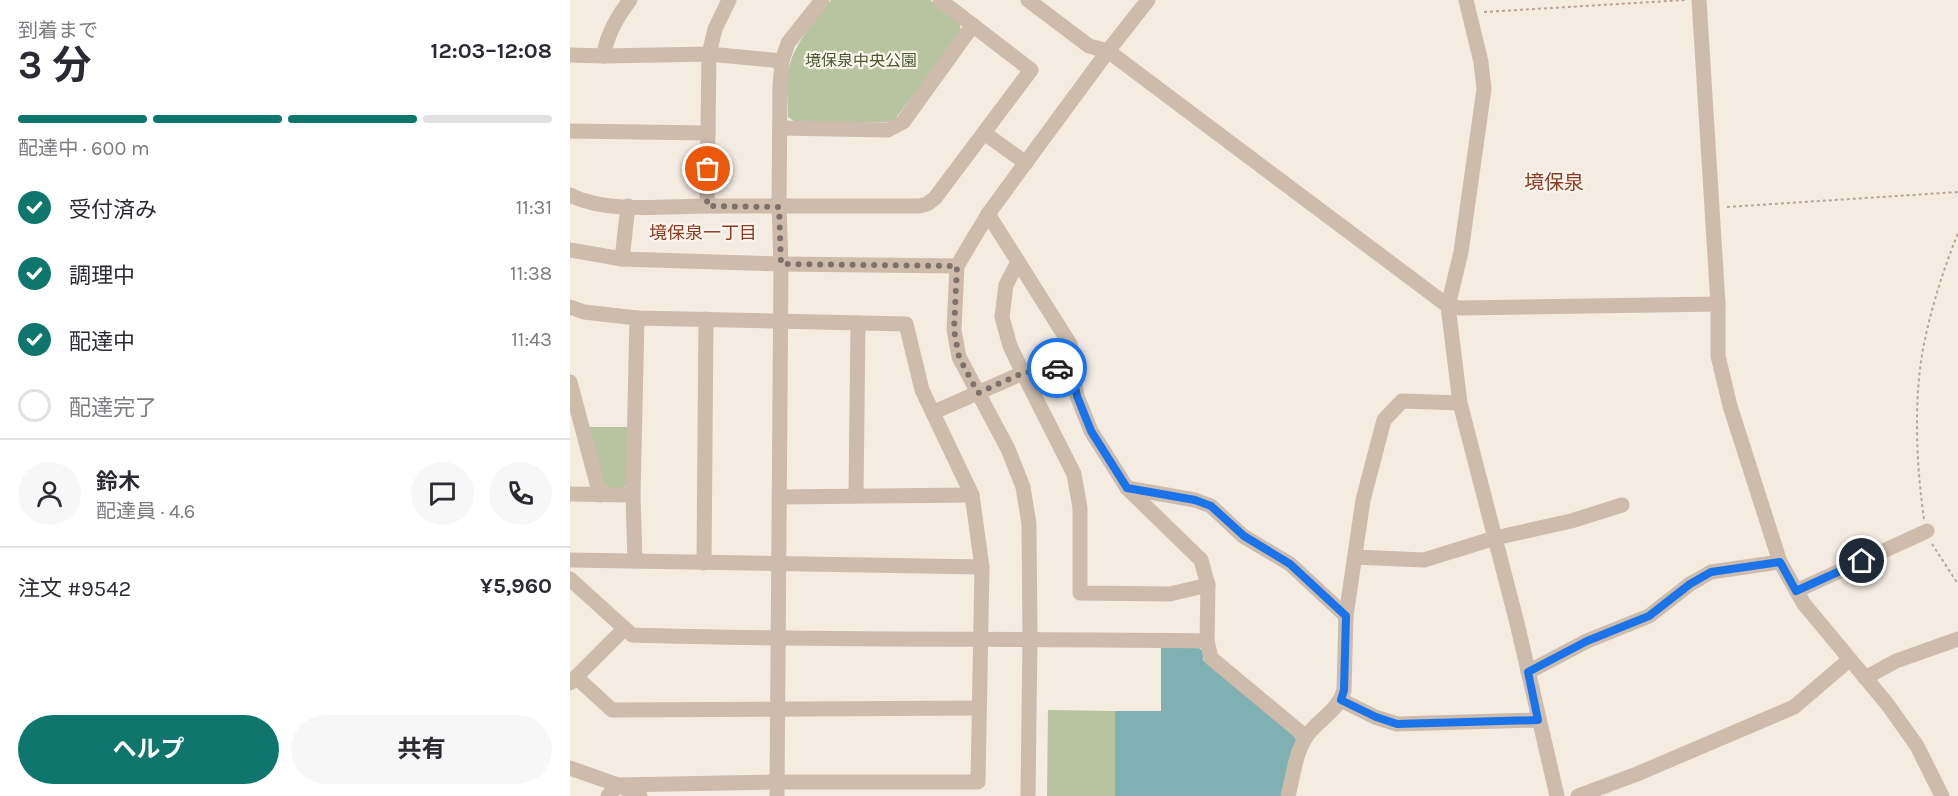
<!DOCTYPE html>
<html lang="ja">
<meta charset="utf-8">
<style>
:root{--surface:#fff;--page:#f7f7f7;--text:#2b2b33;--muted:#7c7c81;--line:#e1e1e2;--accent:#0f766e}
body{margin:0;font-family:Karla,"Noto Sans JP",sans-serif;background:var(--page);color:var(--text);height:100vh;display:flex;flex-direction:column;font-size:22px;white-space:nowrap}
*{box-sizing:border-box;margin:0}
p{font-size:20px;color:var(--muted)}
.icon{flex:none;width:33px;height:33px;fill:none;stroke:currentColor;stroke-width:2;stroke-linecap:round;stroke-linejoin:round}
.map{position:relative;flex:1;overflow:hidden}
.details{display:flex;flex-direction:column;background:var(--surface);width:570px}
.details>*{flex:none}
.pin{position:absolute;display:grid;place-items:center;width:51px;height:51px;color:#fff;margin:-26px;border:3px solid #fff;border-radius:50%;box-shadow:0 2px 6px #0007}
.courier{position:absolute;display:grid;place-items:center;width:60px;height:60px;margin:-30px;border:4px solid #1a73e8;border-radius:50%;background:#fff;color:#222;box-shadow:0 2px 8px #0007}
.headline em{font-style:normal;font-weight:700}
.headline div{display:flex;flex-direction:column-reverse}
.headline{display:flex;align-items:center;justify-content:space-between;height:102px;padding:0 18px}
h1{font-size:39px;font-weight:700;line-height:45px}
.bar{display:grid;grid-template-columns:repeat(4,1fr);gap:9px 6px;align-content:center;height:72px;padding:0 18px}
.bar i{height:8px;border-radius:4px;background:var(--line)}
.bar .selected{background:var(--accent)}
.bar p{grid-column:span 4}
.line{display:flex;align-items:center;gap:15px;padding:0 18px;border-top:2px solid var(--line)}
.line div{flex:1}
.round{display:grid;place-items:center;flex:none;width:63px;height:63px;border-radius:32px;background:var(--page)}
ol{padding:0 18px;list-style:none}
li{display:flex;align-items:center;gap:18px;height:66px}
li p{margin-inline-start:auto}
li .icon{padding:6px;border-radius:50%;background:var(--accent);color:#fff;stroke-width:4}
li:last-child{color:var(--muted)}
li i{width:33px;height:33px;border:3px solid var(--line);border-radius:50%}
.primary-button{display:flex;gap:12px;margin-top:auto;padding:12px 18px}
.primary-button a{flex:1;height:69px;border-radius:36px;background:var(--accent);color:#fff;font-size:24px;font-weight:700;line-height:69px;text-align:center}
.primary-button a+a{background:var(--page);color:var(--text)}
main{display:flex;flex:1;min-height:0}
.map>svg:first-child{display:block}
.green{fill:#b8c4a0}
.water{fill:#7fb0b2}
.lines{fill:none;stroke-linecap:round;stroke-linejoin:round}
.path{stroke:#b9a596;stroke-width:2;stroke-dasharray:3 3;stroke-linecap:butt}
.minor{stroke:#cdbbac;stroke-width:15}
.done{stroke:#7c716b;stroke-width:6;stroke-dasharray:0 10.8}
.route{stroke:#1a73e8;stroke-width:8}
.labels{text-anchor:middle;dominant-baseline:central;stroke-width:4.5;stroke-linejoin:round;paint-order:stroke}
.park-label{font-size:16px;fill:#4a5a2e;stroke:#fbf5ee}
.neighbourhood-label{font-size:18px;fill:#8c3b22;stroke:#fbf5ee}
.quarter-label{font-size:20px;fill:#8c3b22;stroke:#fbf5ee}
</style>
<main>
<section class="details">
<div class="headline"><div><h1>3 分</h1><p>到着まで</p></div><em>12:03–12:08</em></div>
<div class="bar"><i class="selected"></i><i class="selected"></i><i class="selected"></i><i></i><p>配達中 · 600 m</p></div>
<ol>
<li><svg class="icon" aria-label="check" viewBox="0 0 24 24"><path d="M5 12l5 5 9-10"/></svg>受付済み<p>11:31</p></li>
<li><svg class="icon" aria-label="check" viewBox="0 0 24 24"><path d="M5 12l5 5 9-10"/></svg>調理中<p>11:38</p></li>
<li><svg class="icon" aria-label="check" viewBox="0 0 24 24"><path d="M5 12l5 5 9-10"/></svg>配達中<p>11:43</p></li>
<li><i></i>配達完了</li>
</ol>
<div class="line" style="height:108px"><a class="round"><svg class="icon" aria-label="person" viewBox="0 0 24 24"><circle cx="12" cy="8" r="4"/><path d="M4 21q1-7 8-7t8 7"/></svg></a><div><b>鈴木</b><p>配達員 · 4.6</p></div><a class="round"><svg class="icon" aria-label="chat" viewBox="0 0 24 24"><path d="M4 5h16v11H9l-5 4z"/></svg></a><a class="round"><svg class="icon" aria-label="phone" viewBox="0 0 24 24"><path d="M5 4h4l2 5-3 2q2 4 5 5l2-3 5 2v4C11 20 4 13 5 4z"/></svg></a></div>
<div class="line" style="height:78px"><div>注文 #9542</div><b>¥5,960</b></div>
<div class="primary-button"><a>ヘルプ</a><a>共有</a></div>
</section>
<div class="map">
<svg width="1388" height="796" viewBox="0 0 1388 796">
<rect width="100%" height="100%" fill="#f4ebe1"/>
<!-- green -->
<g class="green">
<path d="M 261,0 L 360,0 L 390,24 L 391,33 L 325,119 L 317,122 L 225,122 L 218,117 C 218,103 216,88 218,74 C 221,46 245,21 261,0 Z"/>
<path d="M 16,427 L 59,427 L 58,484 C 51,493 41,490 33,485 Z"/>
<polygon points="478,710 545,711 545,796 477,796"/>
</g>
<!-- water -->
<polygon class="water" points="591,645 626,646 633,651 633,660 722,733 727,741 712,796 545,796 545,711 591,711"/>
<g class="lines">
<!-- path -->
<g class="path">
<polyline points="914,12 1115,0"/>
<polyline points="1157,207 1388,192"/>
<path d="M 1354,519 C 1346,463 1343,394 1355,339 C 1363,302 1374,268 1388,233"/>
<polyline points="1362,544 1388,584"/>
</g>
<!-- minor -->
<g class="minor">
<polyline points="458,0 519,46 538,51 878,306 891,308 1148,304"/>
<polyline points="896,0 911,62 914,89 891,252 878,306 890,403 947,623 987,796"/>
<polyline points="1129,0 1148,304 1148,356 1160,406 1210,562 1234,604 1318,705 1347,746 1372,796"/>
<polyline points="0,55 34,56 139,54 212,61"/>
<path d="M 34,56 C 36,35 47,17 60,0"/>
<polyline points="210,128 318,130 333,122 403,25"/>
<polyline points="0,131 138,133"/>
<polyline points="414,133 456,163"/>
<path d="M 0,195 C 37,214 97,206 137,206 L 139,54 L 145,29 L 159,0"/>
<polyline points="137,206 349,206 357,204 365,198 461,70 370,0"/>
<polyline points="418,214 500,344 501,366 507,396 521,431 557,488 631,560 638,585 637,641 641,658 736,737"/>
<polyline points="0,250 52,259 211,264 387,266"/>
<polyline points="52,259 58,206"/>
<polyline points="448,262 436,285 432,317 440,346 453,373 504,474 510,508 510,593 600,594 638,585"/>
<polyline points="0,307 14,312 67,318 336,324 352,390 402,495 412,567 408,782 207,782 48,785 38,796"/>
<polyline points="0,382 30,495"/>
<polyline points="364,412 453,373 501,366"/>
<polyline points="557,488 625,500 641,506 673,536 720,564 776,616"/>
<polyline points="0,494 63,495 67,318"/>
<polyline points="63,495 65,561"/>
<polyline points="286,496 288,323"/>
<polyline points="209,497 402,495"/>
<polyline points="785,557 854,560 925,538 1001,521 1052,505"/>
<polyline points="0,560 412,567"/>
<polyline points="134,563 136,319"/>
<path d="M 0,579 L 62,635 C 253,641 445,638 637,641"/>
<polyline points="1226,591 1357,531"/>
<polyline points="958,672 1017,641 1079,616 1120,584 1141,572 1210,562"/>
<polyline points="6,677 42,710 409,708"/>
<polyline points="1295,678 1326,661 1388,639"/>
<polyline points="0,683 54,629"/>
<polyline points="771,700 805,717 827,724 968,720"/>
<polyline points="0,768 48,785 70,796"/>
<polyline points="207,796 211,264 209,207 210,87 212,61 218,43 252,0"/>
<polyline points="458,796 460,638 459,524 453,487 438,449 389,357 384,330 387,266 418,214 538,51 578,0"/>
<path d="M 718,796 C 723,777 725,754 736,737 C 748,719 768,712 774,690 L 776,616 L 793,500 L 814,420 L 832,401 L 890,403"/>
<polyline points="1008,796 1067,774 1224,707 1279,660"/>
</g>
</g>
<g class="lines">
<!-- done -->
<polyline class="done" points="138,169 137,206 209,207 211,264 387,266 384,330 389,357 408,393 453,373 487,368"/>
<!-- route -->
<polyline class="route" points="487,368 501,366 507,396 521,431 557,488 625,500 641,506 674,536 720,564 776,616 774,690 771,700 806,717 827,724 968,720 958,672 1017,641 1079,616 1120,584 1141,572 1210,562 1226,591 1292,561"/>
</g>
<g class="labels">
<!-- park labels -->
<g class="park-label">
<text x="291" y="60">境保泉中央公園</text>
</g>
<!-- neighbourhood labels -->
<g class="neighbourhood-label">
<text x="133" y="233">境保泉一丁目</text>
</g>
<!-- quarter labels -->
<g class="quarter-label">
<text x="984" y="182">境保泉</text>
</g>
</g>
</svg>
<div class="pin" style="left:138px;top:169px;background:#ea580c"><svg class="icon" aria-label="bag" viewBox="0 0 24 24"><path d="M5 8h14l-1 12H6zM9 8a3 3 0 0 1 6 0"/></svg></div>
<div class="pin" style="left:1292px;top:561px;background:#1f2937"><svg class="icon" aria-label="home" viewBox="0 0 24 24"><path d="M3 11l9-7 9 7M6 9v11h12V9"/></svg></div>
<div class="courier" style="left:487px;top:368px"><svg class="icon" aria-label="car" viewBox="0 0 24 24"><path d="M5 17H2v-5l4-1 3-4h7l3 4 3 1v5h-3M9 17h6M6 11h13"/><circle cx="7" cy="17" r="2"/><circle cx="17" cy="17" r="2"/></svg></div>
</div>
</main>
